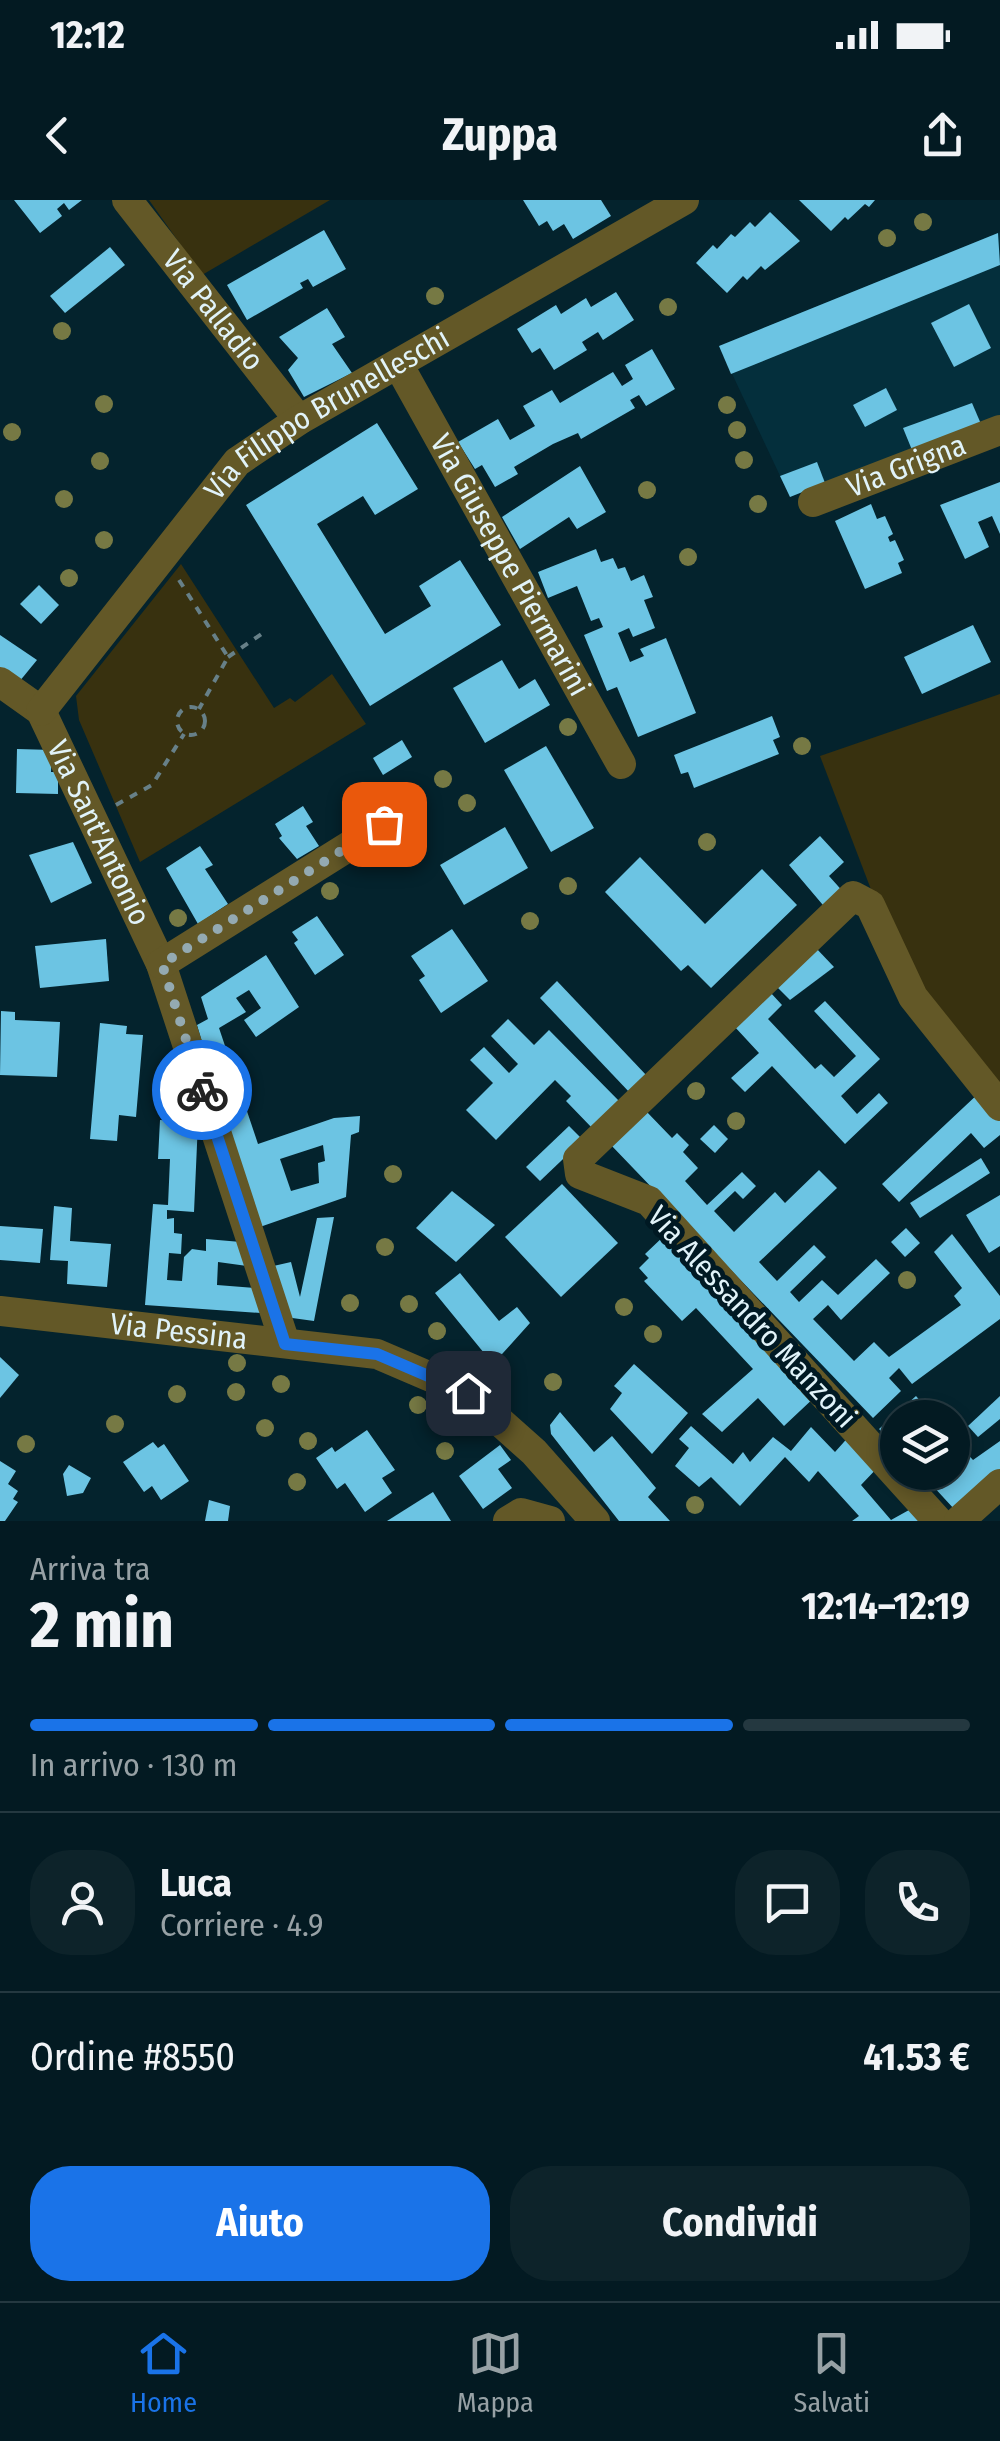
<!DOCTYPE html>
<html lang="it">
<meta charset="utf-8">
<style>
:root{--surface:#031a22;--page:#0d232a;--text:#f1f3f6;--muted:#97a1a5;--line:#243840;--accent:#1a73e8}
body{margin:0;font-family:"Fira Sans Condensed",sans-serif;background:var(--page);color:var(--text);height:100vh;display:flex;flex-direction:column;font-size:38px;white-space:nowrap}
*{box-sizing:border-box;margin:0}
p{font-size:32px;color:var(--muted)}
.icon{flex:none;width:55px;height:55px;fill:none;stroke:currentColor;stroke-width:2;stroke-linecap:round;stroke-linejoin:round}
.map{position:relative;height:1321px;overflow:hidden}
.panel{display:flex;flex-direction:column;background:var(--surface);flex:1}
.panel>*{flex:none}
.buttons{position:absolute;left:880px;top:1200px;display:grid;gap:20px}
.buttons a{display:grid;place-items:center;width:90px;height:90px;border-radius:50%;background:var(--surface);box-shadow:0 5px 15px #0003,0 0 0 2px var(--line);font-size:50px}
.pin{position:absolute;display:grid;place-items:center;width:85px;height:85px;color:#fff;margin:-42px;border-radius:20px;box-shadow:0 5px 15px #0006}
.courier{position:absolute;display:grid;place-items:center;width:100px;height:100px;margin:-50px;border:8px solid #1a73e8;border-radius:50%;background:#fff;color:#222;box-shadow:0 2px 12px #0007}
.summary em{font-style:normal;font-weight:700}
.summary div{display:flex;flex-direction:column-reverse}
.summary{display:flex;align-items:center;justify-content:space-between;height:170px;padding:0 30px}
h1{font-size:65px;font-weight:700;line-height:75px}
.bar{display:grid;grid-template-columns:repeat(4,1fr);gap:15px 10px;align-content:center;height:120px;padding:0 30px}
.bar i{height:12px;border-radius:8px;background:var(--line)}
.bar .current{background:var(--accent)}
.bar p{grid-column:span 4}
.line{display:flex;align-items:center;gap:25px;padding:0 30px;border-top:2px solid var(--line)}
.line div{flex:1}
.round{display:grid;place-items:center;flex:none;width:105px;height:105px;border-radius:40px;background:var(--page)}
.action{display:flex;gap:20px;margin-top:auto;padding:20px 30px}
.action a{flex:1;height:115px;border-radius:40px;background:var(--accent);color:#fff;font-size:40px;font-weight:700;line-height:115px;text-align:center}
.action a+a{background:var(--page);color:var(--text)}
.status{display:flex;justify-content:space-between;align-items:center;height:70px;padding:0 50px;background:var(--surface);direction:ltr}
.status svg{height:28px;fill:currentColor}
header{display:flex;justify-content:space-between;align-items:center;height:130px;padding:0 30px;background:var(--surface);font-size:45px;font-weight:700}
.menu{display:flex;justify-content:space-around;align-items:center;height:140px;border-top:2px solid var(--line);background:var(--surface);font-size:28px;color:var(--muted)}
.menu a{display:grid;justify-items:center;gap:5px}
.menu .current{color:var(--accent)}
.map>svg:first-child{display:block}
.built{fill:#042f3c}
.green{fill:#38310f}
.building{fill:#6cc4e3;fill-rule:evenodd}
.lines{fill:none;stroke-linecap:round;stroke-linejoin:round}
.path{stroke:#678088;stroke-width:4;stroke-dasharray:8 8;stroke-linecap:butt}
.minor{stroke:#635827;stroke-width:30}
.tree{fill:#767944}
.done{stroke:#94aab2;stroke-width:10;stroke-dasharray:0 18}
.route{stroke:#1a73e8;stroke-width:12}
.labels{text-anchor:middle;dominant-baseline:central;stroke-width:10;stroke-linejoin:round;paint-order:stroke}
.street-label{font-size:30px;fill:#e1f3f9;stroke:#001923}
</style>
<div class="status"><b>12:12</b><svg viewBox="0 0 49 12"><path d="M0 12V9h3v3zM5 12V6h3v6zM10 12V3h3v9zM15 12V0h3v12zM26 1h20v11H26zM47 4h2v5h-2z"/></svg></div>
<header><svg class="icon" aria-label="back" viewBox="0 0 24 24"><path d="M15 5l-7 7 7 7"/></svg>Zuppa<svg class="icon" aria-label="share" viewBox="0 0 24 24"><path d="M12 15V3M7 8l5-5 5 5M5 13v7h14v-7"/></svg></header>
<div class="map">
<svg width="1000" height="1321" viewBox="0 0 1000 1321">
<rect width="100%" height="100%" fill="#04232d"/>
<!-- built -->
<polygon class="built" points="1000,32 1000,216 790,297 719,146"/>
<!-- green -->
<g class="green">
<polygon points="149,0 330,0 202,75"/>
<polygon points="181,364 274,508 290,498 295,502 332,474 366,524 140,662 79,520 76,496"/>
<polygon points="1000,494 1000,900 956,870 880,713 820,556"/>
</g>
<!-- building -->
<g class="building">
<polygon points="14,0 82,0 69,10 64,3 57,9 62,16 40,33"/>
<polygon points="523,0 601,0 611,16 573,39 564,24 553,31 547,21 539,26"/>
<polygon points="799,0 875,0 869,7 865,4 848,20 845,17 831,31"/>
<polygon points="770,12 800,41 765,70 761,66 747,80 743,76 727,93 696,63 713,45 717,49 731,34 735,37 750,22 755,27"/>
<polygon points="324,30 346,69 313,87 308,79 300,83 303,88 247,120 227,85"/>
<polygon points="998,33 1000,65 731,174 719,146"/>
<polygon points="110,47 125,65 65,113 50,96"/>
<polygon points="616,92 634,120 603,140 598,132 582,142 587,150 554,170 540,148 532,153 517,129 556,105 561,114 586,98 591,107"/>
<polygon points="969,104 991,148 954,167 931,123"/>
<polygon points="327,108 345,137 332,144 352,173 304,197 288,170 298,158 279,137"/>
<polygon points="652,149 675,189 646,206 639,195 630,200 635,208 581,239 578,233 553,244 514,267 518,274 495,287 482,265 475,269 458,242 498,219 510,240 535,226 523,206 552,190 560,203 613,172 622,186 633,179 625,165"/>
<polygon points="886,188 897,210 865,227 853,205"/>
<polygon points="972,203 981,224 912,250 903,228"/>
<polygon points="377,223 418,289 375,315 363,296 317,324 385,434 431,406 419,386 460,360 501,425 370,506 246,305"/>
<polygon points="817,262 825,283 790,297 780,276"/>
<polygon points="580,266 606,312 577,329 569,317 520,349 502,317"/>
<polygon points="1000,282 1000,334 992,316 978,322 989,347 965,359 940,305"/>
<polygon points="871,304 877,319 885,316 893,334 888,337 890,342 895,340 904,360 898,363 902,373 865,389 835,321"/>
<polygon points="596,349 601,362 613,358 618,369 625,367 631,381 644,375 653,397 644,400 655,428 633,437 629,428 618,433 630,462 644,456 640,449 666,438 696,513 638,537 617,487 607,491 584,435 603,427 599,418 591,421 577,386 548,398 538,372"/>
<polygon points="39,385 59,405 41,424 20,404"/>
<polygon points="973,425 991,462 922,494 904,457"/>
<polygon points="0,435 37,460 19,482 0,469"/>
<polygon points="502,460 519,489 535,479 550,505 485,543 453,488"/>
<polygon points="772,516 780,537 773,540 779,554 694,588 688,572 681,574 674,555"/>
<polygon points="402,540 412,557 383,575 373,558"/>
<polygon points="546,546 594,628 551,652 504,570"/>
<polygon points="17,549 52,550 51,572 58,572 58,594 16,593"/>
<polygon points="303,606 313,622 306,626 319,646 297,659 279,638 282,636 275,624"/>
<polygon points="505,627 528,668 464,705 440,665"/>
<polygon points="820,636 844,662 829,676 846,695 828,711 789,665"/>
<polygon points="73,642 92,683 51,703 29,655"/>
<polygon points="200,646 213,665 205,669 228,704 198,724 166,668"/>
<polygon points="640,657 705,724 762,669 797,705 711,788 688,765 681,771 605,692"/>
<polygon points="317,716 344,755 315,775 294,743 298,740 292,732"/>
<polygon points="452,729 488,781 441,813 419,780 425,776 411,756"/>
<polygon points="106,739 109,781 40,788 35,746"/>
<polygon points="815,747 834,767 790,800 775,785"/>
<path d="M 266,755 L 299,807 L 256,837 L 244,820 L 261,808 L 249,790 L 236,798 L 246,812 L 219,828 L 258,944 L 334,918 L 360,916 L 359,932 L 351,935 L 346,997 L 257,1028 L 197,825 L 208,819 L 201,797 ZM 323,945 L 325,961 L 318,963 L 319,983 L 291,991 L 280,959 Z"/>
<polygon points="557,781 648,877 631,894 540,798"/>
<polygon points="770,792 782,805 768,819 815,869 821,864 834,877 856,856 814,811 825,801 880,859 841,896 857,914 879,893 888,903 845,944 772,866 745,892 731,878 759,853 734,826"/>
<polygon points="1,811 15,812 15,820 60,822 57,877 0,875"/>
<polygon points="508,819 534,845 549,830 621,903 594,930 566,901 571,896 555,880 496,940 466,910 493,883 470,860 484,847 509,873 518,864 491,836"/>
<polygon points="100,823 127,826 126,834 143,835 136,917 119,915 117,941 90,939"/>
<polygon points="980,892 1000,917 1000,935 984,948 971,933 899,1002 882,984"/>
<polygon points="645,910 672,938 677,933 689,945 683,952 698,968 685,981 707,1005 742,972 756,986 743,999 735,991 714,1011 734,1032 775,992 785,1003 819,970 837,988 759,1062 777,1081 814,1045 826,1057 790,1092 799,1102 822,1080 838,1095 876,1059 890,1073 841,1120 828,1105 813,1119 854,1161 874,1142 889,1157 961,1105 954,1096 962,1088 934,1052 952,1034 1000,1096 1000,1119 912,1184 899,1168 889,1178 901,1191 873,1218 610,944"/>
<polygon points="160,920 198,922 194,1012 167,1010 167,1019 174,1018 174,1033 182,1034 181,1054 169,1053 167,1080 182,1081 184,1057 192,1049 206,1051 206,1039 241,1042 247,1066 218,1062 217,1085 255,1088 261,1113 145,1105 153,1004 168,1005 170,959 158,959"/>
<polygon points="714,925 728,939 715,953 700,939"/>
<polygon points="569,926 583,940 540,981 526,967"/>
<polygon points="981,958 990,973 920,1018 910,1003"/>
<polygon points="562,984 618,1043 561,1097 505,1037"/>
<polygon points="452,991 495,1025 456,1062 416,1028"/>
<polygon points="1000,995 1000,1046 989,1053 966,1015"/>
<polygon points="54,1006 72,1008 70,1041 111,1044 107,1087 67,1084 68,1061 50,1060"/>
<polygon points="334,1017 314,1121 285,1117 269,1067 291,1062 300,1097 317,1018"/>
<polygon points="0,1026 43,1029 40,1063 0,1060"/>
<polygon points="906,1028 920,1043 905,1057 891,1042"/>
<polygon points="665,1035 817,1195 784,1226 758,1198 722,1232 702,1214 753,1169 696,1108 682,1121 644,1081 648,1078 639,1068 649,1058 645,1054"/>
<polygon points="460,1073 499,1121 517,1107 530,1123 493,1164 435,1093"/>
<polygon points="0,1157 19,1175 0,1198"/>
<polygon points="634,1164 688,1213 652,1254 610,1209 622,1193 614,1186"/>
<polygon points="916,1196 935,1218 898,1218 898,1249 879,1229"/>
<polygon points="1000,1196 1000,1219 978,1237 968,1226"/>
<polygon points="560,1212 594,1252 612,1236 656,1288 648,1297 670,1321 619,1321 551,1234 550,1225"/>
<polygon points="691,1226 733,1264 743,1252 750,1262 773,1237 791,1251 811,1227 835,1252 852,1233 881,1264 861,1285 891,1320 918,1305 931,1321 852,1321 859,1316 818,1271 809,1282 785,1257 740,1306 711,1277 699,1287 675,1266 689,1248 679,1239"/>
<polygon points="367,1230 395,1270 382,1278 392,1293 365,1312 345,1283 337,1289 316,1258 332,1247 335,1252"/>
<polygon points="952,1237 973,1260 1000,1241 1000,1278 955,1310 920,1272 952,1272"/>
<polygon points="153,1242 158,1248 164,1244 189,1281 161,1300 152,1286 144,1292 123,1262"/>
<polygon points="500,1245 511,1260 498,1269 512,1288 483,1309 459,1276"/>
<polygon points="0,1261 16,1271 8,1284 18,1291 13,1299 18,1302 5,1321 0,1321"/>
<polygon points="69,1265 91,1278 83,1293 67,1296 63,1274"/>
<polygon points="433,1292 451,1321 387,1321"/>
<polygon points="209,1300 230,1306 228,1321 205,1321"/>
</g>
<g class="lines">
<!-- path -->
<g class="path">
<polyline points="179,380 228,457 199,509"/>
<polyline points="228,457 263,433"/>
<circle cx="191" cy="521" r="14"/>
<polyline points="116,605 152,585 184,534"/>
</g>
<!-- minor -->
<g class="minor">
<path id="s1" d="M 127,0 L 299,220"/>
<path id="s2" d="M 398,164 L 621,564"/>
<path id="s3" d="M 813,302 L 1000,230"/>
<path id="s4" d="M 0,482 L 41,511 L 161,764 L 285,1143"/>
<path id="s5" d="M 41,511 L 237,262 L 299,220 L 684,0"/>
<polyline points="161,764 410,608"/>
<path id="s6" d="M 0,1111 L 377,1154 L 468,1193 L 534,1252 L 595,1321"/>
<polyline points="508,1321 521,1313 550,1321"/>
<polyline points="938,1321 649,1001 580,974 578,959 853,696 870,705 913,797 1000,906"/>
<polyline points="959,1321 1000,1284"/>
</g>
</g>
<!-- trees -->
<g class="tree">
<circle cx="923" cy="22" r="9"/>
<circle cx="887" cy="38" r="9"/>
<circle cx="435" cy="96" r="9"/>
<circle cx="668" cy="107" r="9"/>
<circle cx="62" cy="131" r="9"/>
<circle cx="104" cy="204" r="9"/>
<circle cx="727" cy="205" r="9"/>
<circle cx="737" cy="230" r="9"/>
<circle cx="12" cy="232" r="9"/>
<circle cx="744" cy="260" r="9"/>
<circle cx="100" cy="261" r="9"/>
<circle cx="647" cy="290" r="9"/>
<circle cx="64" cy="299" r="9"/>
<circle cx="758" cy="304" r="9"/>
<circle cx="104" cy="340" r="9"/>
<circle cx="688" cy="357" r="9"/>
<circle cx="69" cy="378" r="9"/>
<circle cx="568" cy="527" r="9"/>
<circle cx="802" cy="546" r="9"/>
<circle cx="443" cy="579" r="9"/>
<circle cx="467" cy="603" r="9"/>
<circle cx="707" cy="642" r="9"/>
<circle cx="568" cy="686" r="9"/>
<circle cx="330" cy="691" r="9"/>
<circle cx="178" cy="718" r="9"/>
<circle cx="530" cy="721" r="9"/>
<circle cx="696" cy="891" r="9"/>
<circle cx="736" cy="921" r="9"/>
<circle cx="393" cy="974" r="9"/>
<circle cx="385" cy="1047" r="9"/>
<circle cx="907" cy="1080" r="9"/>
<circle cx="350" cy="1103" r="9"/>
<circle cx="409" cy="1104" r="9"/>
<circle cx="624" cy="1107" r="9"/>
<circle cx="437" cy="1131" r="9"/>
<circle cx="653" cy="1134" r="9"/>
<circle cx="237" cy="1163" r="9"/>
<circle cx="553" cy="1182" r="9"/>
<circle cx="489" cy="1183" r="9"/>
<circle cx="281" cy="1184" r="9"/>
<circle cx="236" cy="1192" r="9"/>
<circle cx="177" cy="1194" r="9"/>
<circle cx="418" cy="1205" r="9"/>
<circle cx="115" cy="1224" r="9"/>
<circle cx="265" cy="1228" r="9"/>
<circle cx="308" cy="1241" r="9"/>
<circle cx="26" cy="1244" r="9"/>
<circle cx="445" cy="1251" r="9"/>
<circle cx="297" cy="1282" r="9"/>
<circle cx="695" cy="1305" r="9"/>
</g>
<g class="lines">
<!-- done -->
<polyline class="done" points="202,890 162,764 384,624"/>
<!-- route -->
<polyline class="route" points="202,890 285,1144 377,1154 468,1193"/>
</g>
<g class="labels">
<!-- street labels -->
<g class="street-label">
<text stroke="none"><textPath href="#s1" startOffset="140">Via Palladio</textPath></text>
<text stroke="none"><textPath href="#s5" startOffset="418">Via Filippo Brunelleschi</textPath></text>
<text stroke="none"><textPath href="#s3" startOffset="100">Via Grigna</textPath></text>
<text stroke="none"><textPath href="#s2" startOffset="230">Via Giuseppe Piermarini</textPath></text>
<text stroke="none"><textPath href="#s4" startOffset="185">Via Sant'Antonio</textPath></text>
<text transform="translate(752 1117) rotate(47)">Via Alessandro Manzoni</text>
<text stroke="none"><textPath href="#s6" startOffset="180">Via Pessina</textPath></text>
</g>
</g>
</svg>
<div class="buttons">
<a><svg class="icon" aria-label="layers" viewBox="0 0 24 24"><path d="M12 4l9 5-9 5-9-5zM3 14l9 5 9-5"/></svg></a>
</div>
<div class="pin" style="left:384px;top:624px;background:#ea580c"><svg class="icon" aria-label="bag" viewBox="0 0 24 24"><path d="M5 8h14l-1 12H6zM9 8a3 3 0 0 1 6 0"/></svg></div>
<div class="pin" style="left:468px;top:1193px;background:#1f2937"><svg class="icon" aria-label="home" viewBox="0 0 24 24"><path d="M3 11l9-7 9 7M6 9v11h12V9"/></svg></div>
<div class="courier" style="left:202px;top:890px"><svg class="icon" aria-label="bike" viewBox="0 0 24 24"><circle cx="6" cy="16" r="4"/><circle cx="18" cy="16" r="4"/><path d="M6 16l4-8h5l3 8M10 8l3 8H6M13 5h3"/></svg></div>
</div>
<section class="panel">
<div class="summary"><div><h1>2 min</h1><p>Arriva tra</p></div><em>12:14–12:19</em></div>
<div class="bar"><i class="current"></i><i class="current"></i><i class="current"></i><i></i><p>In arrivo · 130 m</p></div>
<div class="line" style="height:180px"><a class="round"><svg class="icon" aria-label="person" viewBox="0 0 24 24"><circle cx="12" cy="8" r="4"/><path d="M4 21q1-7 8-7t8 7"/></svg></a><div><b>Luca</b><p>Corriere · 4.9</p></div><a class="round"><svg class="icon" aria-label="chat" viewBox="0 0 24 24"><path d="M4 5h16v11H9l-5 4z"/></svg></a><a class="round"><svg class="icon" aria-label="phone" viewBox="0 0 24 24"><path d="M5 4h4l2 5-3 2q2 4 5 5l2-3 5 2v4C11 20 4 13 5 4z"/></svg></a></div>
<div class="line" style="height:130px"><div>Ordine #8550</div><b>41.53 €</b></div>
<div class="action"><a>Aiuto</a><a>Condividi</a></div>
</section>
<nav class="menu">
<a class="current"><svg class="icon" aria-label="home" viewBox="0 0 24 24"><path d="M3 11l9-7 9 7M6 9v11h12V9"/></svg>Home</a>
<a><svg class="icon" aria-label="map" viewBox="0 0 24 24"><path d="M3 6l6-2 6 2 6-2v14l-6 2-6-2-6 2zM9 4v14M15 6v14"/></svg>Mappa</a>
<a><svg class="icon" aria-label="saved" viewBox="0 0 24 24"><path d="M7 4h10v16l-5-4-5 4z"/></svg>Salvati</a>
</nav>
